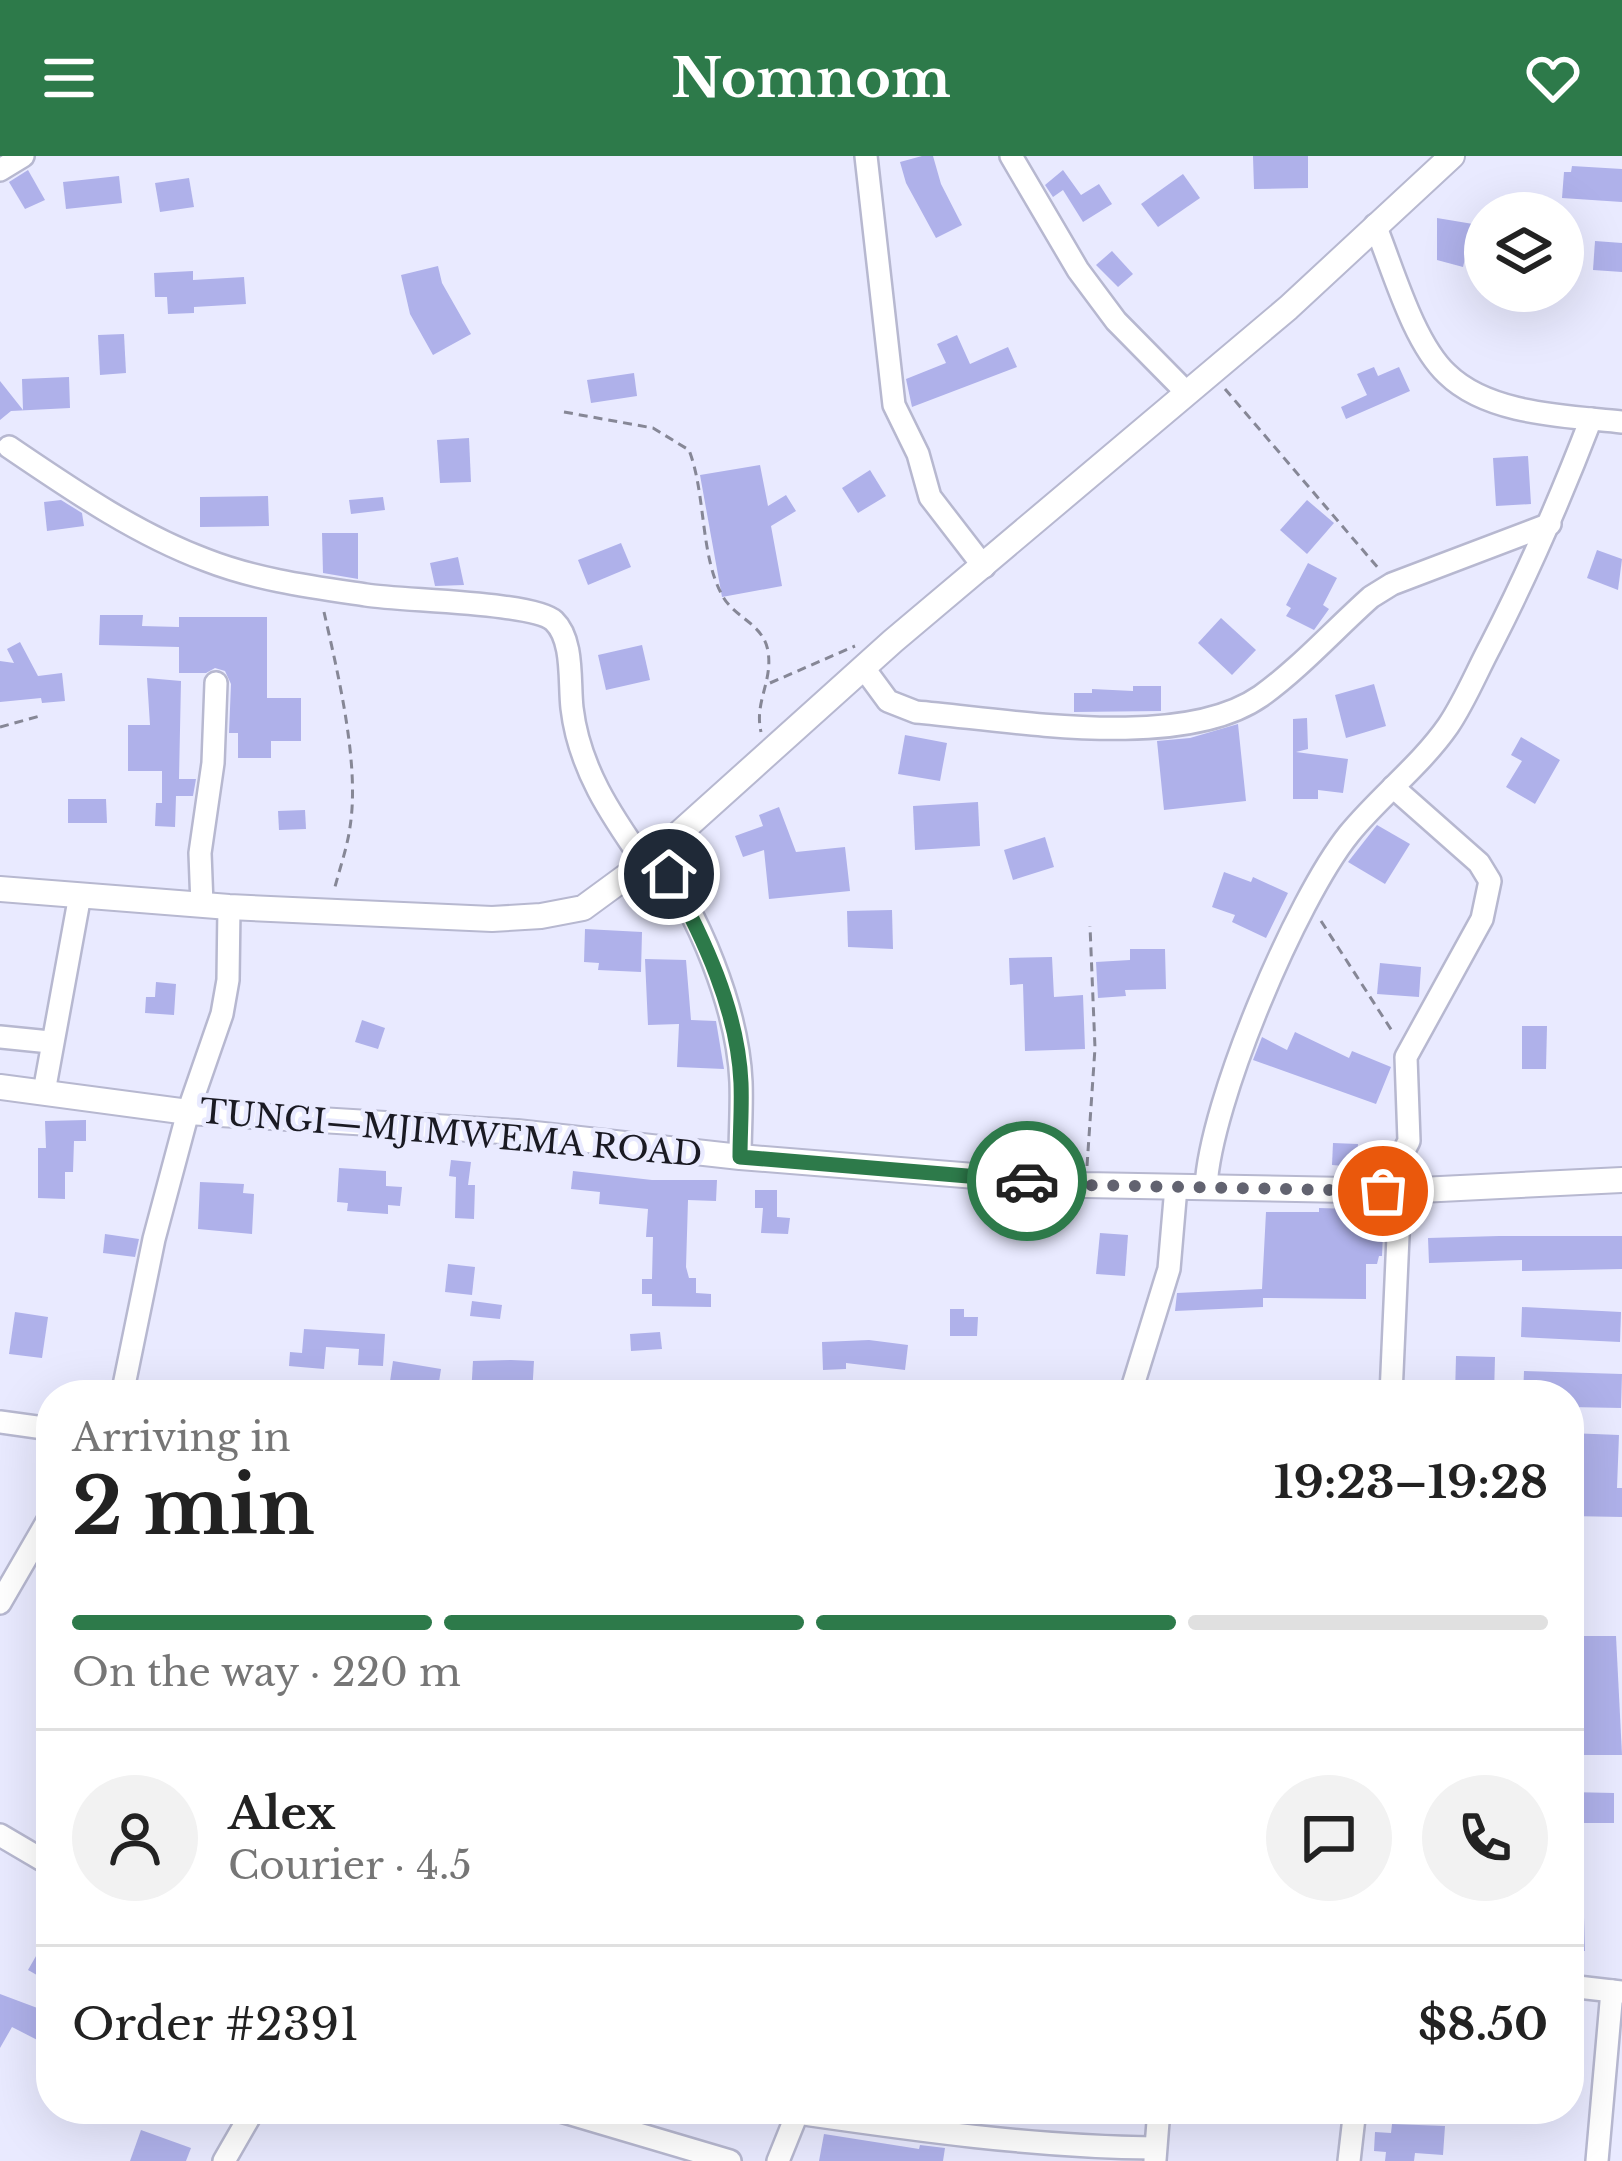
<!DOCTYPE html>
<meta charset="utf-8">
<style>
:root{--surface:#fff;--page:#f2f2f2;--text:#222;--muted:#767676;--line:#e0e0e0;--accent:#2d7a4a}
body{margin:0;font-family:"Libre Baskerville",serif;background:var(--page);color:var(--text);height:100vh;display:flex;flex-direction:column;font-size:45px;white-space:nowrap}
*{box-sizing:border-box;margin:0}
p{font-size:39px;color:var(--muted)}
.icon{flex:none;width:66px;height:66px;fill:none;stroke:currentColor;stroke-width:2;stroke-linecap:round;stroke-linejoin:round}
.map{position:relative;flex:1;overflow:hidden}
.panel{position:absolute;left:36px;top:1224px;width:1548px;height:744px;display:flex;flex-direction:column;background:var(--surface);border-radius:48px;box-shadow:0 12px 48px #0002}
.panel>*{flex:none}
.tools{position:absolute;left:1464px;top:36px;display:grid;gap:24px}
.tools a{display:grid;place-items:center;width:120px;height:120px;border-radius:50%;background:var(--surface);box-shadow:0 12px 48px #0002;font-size:60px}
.pin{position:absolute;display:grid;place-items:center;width:102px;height:102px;color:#fff;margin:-51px;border:6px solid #fff;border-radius:50%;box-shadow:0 3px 12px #0007}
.courier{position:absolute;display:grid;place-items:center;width:120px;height:120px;margin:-60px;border:9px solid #2d7a4a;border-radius:50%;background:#fff;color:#222;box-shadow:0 3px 15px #0007}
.summary em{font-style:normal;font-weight:700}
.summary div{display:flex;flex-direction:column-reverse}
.summary{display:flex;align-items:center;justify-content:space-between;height:204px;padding:0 36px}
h1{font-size:78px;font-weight:700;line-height:90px}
.bar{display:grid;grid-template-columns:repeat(4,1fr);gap:18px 12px;align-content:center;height:144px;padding:0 36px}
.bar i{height:15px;border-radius:9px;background:var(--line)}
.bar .current{background:var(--accent)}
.bar p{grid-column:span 4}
.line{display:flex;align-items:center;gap:30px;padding:0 36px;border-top:3px solid var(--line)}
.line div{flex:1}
.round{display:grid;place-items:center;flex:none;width:126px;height:126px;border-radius:63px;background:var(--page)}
header{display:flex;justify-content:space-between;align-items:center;height:156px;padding:0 36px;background:var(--accent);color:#fff;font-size:54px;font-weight:700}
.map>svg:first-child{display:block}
.building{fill:#afb1ea}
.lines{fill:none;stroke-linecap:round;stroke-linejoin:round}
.minor-casing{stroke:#b7b8d0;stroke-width:26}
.tertiary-casing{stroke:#b7b8d0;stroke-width:28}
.path{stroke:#868796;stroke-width:3;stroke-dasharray:9 6;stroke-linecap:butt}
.minor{stroke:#fff;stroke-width:21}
.tertiary{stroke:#fff;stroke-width:24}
.done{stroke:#626370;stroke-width:12;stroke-dasharray:0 21.6}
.route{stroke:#2d7a4a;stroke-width:15}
.labels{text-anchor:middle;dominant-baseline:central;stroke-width:9;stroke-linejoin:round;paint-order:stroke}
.street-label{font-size:33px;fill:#1a1a23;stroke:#e9eaff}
</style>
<header><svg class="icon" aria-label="menu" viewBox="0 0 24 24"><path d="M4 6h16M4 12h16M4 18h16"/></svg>Nomnom<svg class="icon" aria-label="heart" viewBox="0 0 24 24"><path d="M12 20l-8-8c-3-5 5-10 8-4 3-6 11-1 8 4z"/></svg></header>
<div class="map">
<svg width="1622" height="2005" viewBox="0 0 1622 2005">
<rect width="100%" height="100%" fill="#e9eaff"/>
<!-- building -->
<g class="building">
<polygon points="922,0 933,0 941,28 962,69 936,82 906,27 900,6"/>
<polygon points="1253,0 1308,0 1308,32 1254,33"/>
<polygon points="1572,10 1622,13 1622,46 1562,42 1564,16 1571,16"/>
<polygon points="28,14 45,44 25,53 9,26"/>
<polygon points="1063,14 1081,39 1099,28 1112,48 1083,66 1063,34 1053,41 1045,29"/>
<polygon points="1183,18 1200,42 1158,71 1141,48"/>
<polygon points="119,20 122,47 66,53 63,26"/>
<polygon points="189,22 194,51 160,56 155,27"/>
<polygon points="1437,62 1473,68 1463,111 1437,104"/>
<polygon points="1595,85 1622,87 1622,116 1593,114"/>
<polygon points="1112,95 1133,118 1118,131 1096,109"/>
<polygon points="438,110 442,127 471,178 433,199 410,158 401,119"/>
<polygon points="193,115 193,124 244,121 246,148 194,151 194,157 168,158 167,141 155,141 154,117"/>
<polygon points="124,178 126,217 100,219 98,179"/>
<polygon points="957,179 970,208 1008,191 1017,211 912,251 906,223 946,207 937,188"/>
<polygon points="1374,211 1378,220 1399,211 1410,235 1346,263 1341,251 1367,239 1357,218"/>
<polygon points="634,217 637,240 591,247 587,224"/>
<polygon points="69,221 70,252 11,255 0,264 0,225 23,254 22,223"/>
<polygon points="469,282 471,326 440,327 437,284"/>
<polygon points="1528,300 1531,348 1496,350 1493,302"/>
<polygon points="760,309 768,350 786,339 796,355 771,370 782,430 722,441 700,319"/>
<polygon points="870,314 886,340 858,357 842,332"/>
<polygon points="268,340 269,370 200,371 200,341"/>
<polygon points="383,341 385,354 351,358 349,344"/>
<polygon points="61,344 82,357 84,370 47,375 44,346"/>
<polygon points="1307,344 1334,367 1307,398 1280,374"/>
<polygon points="322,377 358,377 358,423 323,417"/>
<polygon points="621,387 631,411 588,429 578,404"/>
<polygon points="1597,394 1622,403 1618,434 1587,422"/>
<polygon points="458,401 464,429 435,430 430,407"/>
<polygon points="1308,407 1337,422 1323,449 1329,453 1314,474 1286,460 1291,452 1286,449"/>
<polygon points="100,459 143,459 142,470 179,471 179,461 267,461 267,542 301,542 301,585 271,585 271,602 238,602 238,577 229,577 231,528 225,515 215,512 206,517 179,517 179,491 99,489"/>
<polygon points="1221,462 1256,494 1232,519 1198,487"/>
<polygon points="20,486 38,520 62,517 65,545 42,547 41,542 0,546 0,505 14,507 7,493"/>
<polygon points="642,489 650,524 606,534 598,499"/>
<polygon points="147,522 181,525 179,623 196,623 193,640 176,640 175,671 155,670 156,647 162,647 162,615 128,615 128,569 150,569"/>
<polygon points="1374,528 1386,570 1346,582 1335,539"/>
<polygon points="1133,530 1161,530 1161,555 1074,556 1074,537 1092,537 1092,533 1133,535"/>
<polygon points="1307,562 1308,593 1296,596 1348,603 1343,637 1318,634 1318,643 1293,643 1293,563"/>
<polygon points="1238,568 1246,645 1164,654 1157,585 1190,582"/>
<polygon points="905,579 947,587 940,625 898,618"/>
<polygon points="1521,581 1560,604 1535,648 1506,631 1522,605 1511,599"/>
<polygon points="68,643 106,643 107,667 68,667"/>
<polygon points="978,646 980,690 915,694 913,650"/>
<polygon points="779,651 796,696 845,691 850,735 769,743 764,694 743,701 735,680 763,670 759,659"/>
<polygon points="305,654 306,673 279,674 278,655"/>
<polygon points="1377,669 1410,688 1385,728 1348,706"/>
<polygon points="1045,681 1054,711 1013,724 1004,694"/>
<polygon points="1224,716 1251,726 1253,721 1288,737 1266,782 1232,766 1235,759 1212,751"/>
<polygon points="892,754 893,793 848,791 847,755"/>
<polygon points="585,773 642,776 641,816 598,814 599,807 584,806"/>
<polygon points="1130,793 1165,793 1166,833 1125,834 1126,840 1098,842 1096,806 1130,804"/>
<polygon points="1052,801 1054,841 1083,839 1085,893 1025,895 1023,828 1010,829 1009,802"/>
<polygon points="645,803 686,804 691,864 716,865 724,913 677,911 679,868 648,869"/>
<polygon points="1380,807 1421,811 1419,841 1377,838"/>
<polygon points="156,826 176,828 174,859 145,857 146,841 155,841"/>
<polygon points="362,864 385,872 378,893 355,886"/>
<polygon points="1522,870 1547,870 1546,913 1522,913"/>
<polygon points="1295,876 1349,902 1352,895 1391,911 1376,948 1253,904 1262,881 1287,894"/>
<polygon points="86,964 86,985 74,985 73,1016 65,1016 65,1043 38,1042 38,992 46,992 45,965"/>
<polygon points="1333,987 1358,988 1356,1011 1332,1009"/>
<polygon points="451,1004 471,1006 468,1029 475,1029 474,1063 455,1062 456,1021 449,1020"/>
<polygon points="339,1012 386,1015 386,1030 402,1031 400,1050 388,1049 388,1058 347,1055 348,1047 337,1046"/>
<polygon points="573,1015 652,1024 717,1024 716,1045 688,1044 686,1111 689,1122 696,1122 696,1137 711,1138 711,1151 652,1150 652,1138 642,1138 642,1123 652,1123 653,1081 646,1081 648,1053 599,1048 600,1036 571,1033"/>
<polygon points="200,1026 244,1028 243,1037 254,1038 252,1078 198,1073"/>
<polygon points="755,1034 777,1034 777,1061 790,1062 788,1078 761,1077 763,1052 755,1052"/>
<polygon points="1319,1052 1384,1054 1382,1100 1379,1100 1377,1108 1366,1108 1366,1143 1263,1142 1263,1151 1175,1155 1177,1137 1262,1133 1266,1056 1319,1056"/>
<polygon points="1100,1077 1128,1079 1125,1120 1096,1118"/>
<polygon points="105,1078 139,1083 135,1101 103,1097"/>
<polygon points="1499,1080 1622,1080 1622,1113 1522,1115 1522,1104 1429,1107 1428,1082"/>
<polygon points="448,1108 475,1111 472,1139 445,1136"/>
<polygon points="472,1145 502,1149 500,1163 470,1160"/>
<polygon points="1522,1151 1621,1156 1620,1186 1521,1181"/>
<polygon points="950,1153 964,1153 964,1161 978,1161 977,1180 950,1180"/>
<polygon points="15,1156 48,1161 42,1202 9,1198"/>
<polygon points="304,1173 385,1178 383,1210 358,1209 359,1193 326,1191 324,1213 289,1210 290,1196 302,1197"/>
<polygon points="660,1176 662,1193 631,1195 630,1178"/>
<polygon points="869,1184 908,1189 905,1214 846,1207 846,1213 823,1214 822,1186"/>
<polygon points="1456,1200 1495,1201 1494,1239 1455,1239"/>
<polygon points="511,1204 534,1205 532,1239 471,1239 473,1205"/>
<polygon points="393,1205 441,1213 437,1239 388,1239"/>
<polygon points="1524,1215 1622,1218 1621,1252 1569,1251 1569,1239 1523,1239"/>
<polygon points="1569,1277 1619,1279 1617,1332 1622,1332 1622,1361 1569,1360"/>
<polygon points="1569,1480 1616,1480 1622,1599 1569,1599"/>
<polygon points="1569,1636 1614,1637 1614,1667 1569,1667"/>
<polygon points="1584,1761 1585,1795 1569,1795 1569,1762"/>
<polygon points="51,1774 51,1827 28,1814"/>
<polygon points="0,1838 40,1853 38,1858 51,1865 51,1891 12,1871 0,1892"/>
<polygon points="1392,1968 1445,1970 1443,1999 1415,1997 1414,2005 1385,2005 1386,1996 1374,1995 1375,1976 1391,1977"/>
<polygon points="141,1974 191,1992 186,2005 130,2005"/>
<polygon points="824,1978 919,1993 920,1989 945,1992 943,2005 819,2005"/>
</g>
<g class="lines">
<!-- minor casing -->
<g class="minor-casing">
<g id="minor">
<polyline points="866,0 894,249 918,298 930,341 984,411"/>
<polyline points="1011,0 1078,114 1116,165 1187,237"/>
<polyline points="0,14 23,0"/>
<path d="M 1375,69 C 1393,113 1413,186 1447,218 C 1489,259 1567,260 1622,266"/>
<path d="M 9,291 C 71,333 136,378 206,404 C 257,424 312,431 366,439 C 402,445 534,446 554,465 C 574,484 569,526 572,552 C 579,612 611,659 644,706"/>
<path d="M 863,511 L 888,545 L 916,556 C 1010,564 1181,596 1261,540 C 1300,512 1335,473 1371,441 L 1392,428 L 1550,368"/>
<path d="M 654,700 C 699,755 738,855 741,926 C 742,951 740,976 740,1001"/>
<polyline points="202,749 200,697 213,607 216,527"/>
<polyline points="0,881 50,886"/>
<polyline points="44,936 80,739"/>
<path d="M 1206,1031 C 1210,947 1296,744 1349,678 C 1380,640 1420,610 1448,570 C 1465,545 1477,515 1491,489 C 1529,415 1561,341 1591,263"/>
<polyline points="1383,1035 1409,985 1406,901 1482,763 1490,725 1479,707 1393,631"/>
<polyline points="122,1239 154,1083 188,956 222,858 228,824 229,751"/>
<polyline points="1130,1239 1169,1113 1176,1031"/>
<polyline points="1391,1239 1400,1035"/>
<polyline points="0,1266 51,1273"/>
<polyline points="0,1447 51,1359"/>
<polyline points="0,1679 51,1709"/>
<polyline points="1569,1830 1622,1836"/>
<polyline points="554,1953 730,2005"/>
<path d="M 797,1957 C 915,1974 1035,1991 1154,1992"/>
<polyline points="1155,2004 1159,1953"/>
<polyline points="224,2005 254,1953"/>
<polyline points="778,2005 799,1953"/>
<polyline points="1349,2005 1355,1953"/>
<polyline points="1597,2005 1612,1835"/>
</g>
</g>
<!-- tertiary casing -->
<g class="tertiary-casing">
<g id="tertiary">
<polyline points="0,733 229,751 492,763 541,760 583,752 654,700 893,485 1288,152 1452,0"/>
<polyline points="0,931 188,956 517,976 740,1001 1085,1029 1400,1035 1622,1024"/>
</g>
</g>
<!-- path -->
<g class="path">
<polyline points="1225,233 1379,413"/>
<path d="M 564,256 L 653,272 L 689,294 C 706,338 700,399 722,439 C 734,462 763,467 768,495 C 773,526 754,546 761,576"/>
<path d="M 324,456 C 338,518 360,608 350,671 C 347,693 339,714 334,735"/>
<polyline points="770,527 855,490"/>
<polyline points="0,571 40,560"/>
<polyline points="1321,765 1394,878"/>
<polyline points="1087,1010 1095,892 1090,770"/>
</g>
<!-- minor -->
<use href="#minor" class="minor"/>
<!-- tertiary -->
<use href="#tertiary" class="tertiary"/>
</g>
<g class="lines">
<!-- done -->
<polyline class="done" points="1027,1025 1085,1029 1383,1035"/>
<!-- route -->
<path class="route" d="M 669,718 C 703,781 738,854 741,927 C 742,952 740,977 740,1001 L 1027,1025"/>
</g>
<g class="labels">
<!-- street labels -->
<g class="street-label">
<text transform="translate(451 977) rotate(5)">TUNGI—MJIMWEMA ROAD</text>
</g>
</g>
</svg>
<div class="tools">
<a><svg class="icon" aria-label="layers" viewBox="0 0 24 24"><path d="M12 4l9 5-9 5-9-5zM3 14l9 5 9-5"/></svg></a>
</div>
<div class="pin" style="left:1383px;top:1035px;background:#ea580c"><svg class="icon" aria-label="bag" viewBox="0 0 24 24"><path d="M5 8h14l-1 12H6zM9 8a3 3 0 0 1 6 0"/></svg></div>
<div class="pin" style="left:669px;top:718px;background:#1f2937"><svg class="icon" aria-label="home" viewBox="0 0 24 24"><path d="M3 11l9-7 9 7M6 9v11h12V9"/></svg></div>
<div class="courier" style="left:1027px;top:1025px"><svg class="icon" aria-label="car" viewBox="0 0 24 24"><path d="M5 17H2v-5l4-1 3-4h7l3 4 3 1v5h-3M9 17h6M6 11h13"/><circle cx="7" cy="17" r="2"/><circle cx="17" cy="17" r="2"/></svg></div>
<section class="panel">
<div class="summary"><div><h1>2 min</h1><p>Arriving in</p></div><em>19:23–19:28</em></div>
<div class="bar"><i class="current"></i><i class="current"></i><i class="current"></i><i></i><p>On the way · 220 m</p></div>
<div class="line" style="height:216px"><a class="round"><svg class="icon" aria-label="person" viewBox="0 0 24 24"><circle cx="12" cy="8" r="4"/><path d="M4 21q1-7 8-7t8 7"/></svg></a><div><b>Alex</b><p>Courier · 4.5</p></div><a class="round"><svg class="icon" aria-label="chat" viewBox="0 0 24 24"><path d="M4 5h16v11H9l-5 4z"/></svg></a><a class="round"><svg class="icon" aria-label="phone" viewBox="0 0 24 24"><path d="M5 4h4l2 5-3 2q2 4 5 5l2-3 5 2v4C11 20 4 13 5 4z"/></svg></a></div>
<div class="line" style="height:156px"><div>Order #2391</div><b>$8.50</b></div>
</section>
</div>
